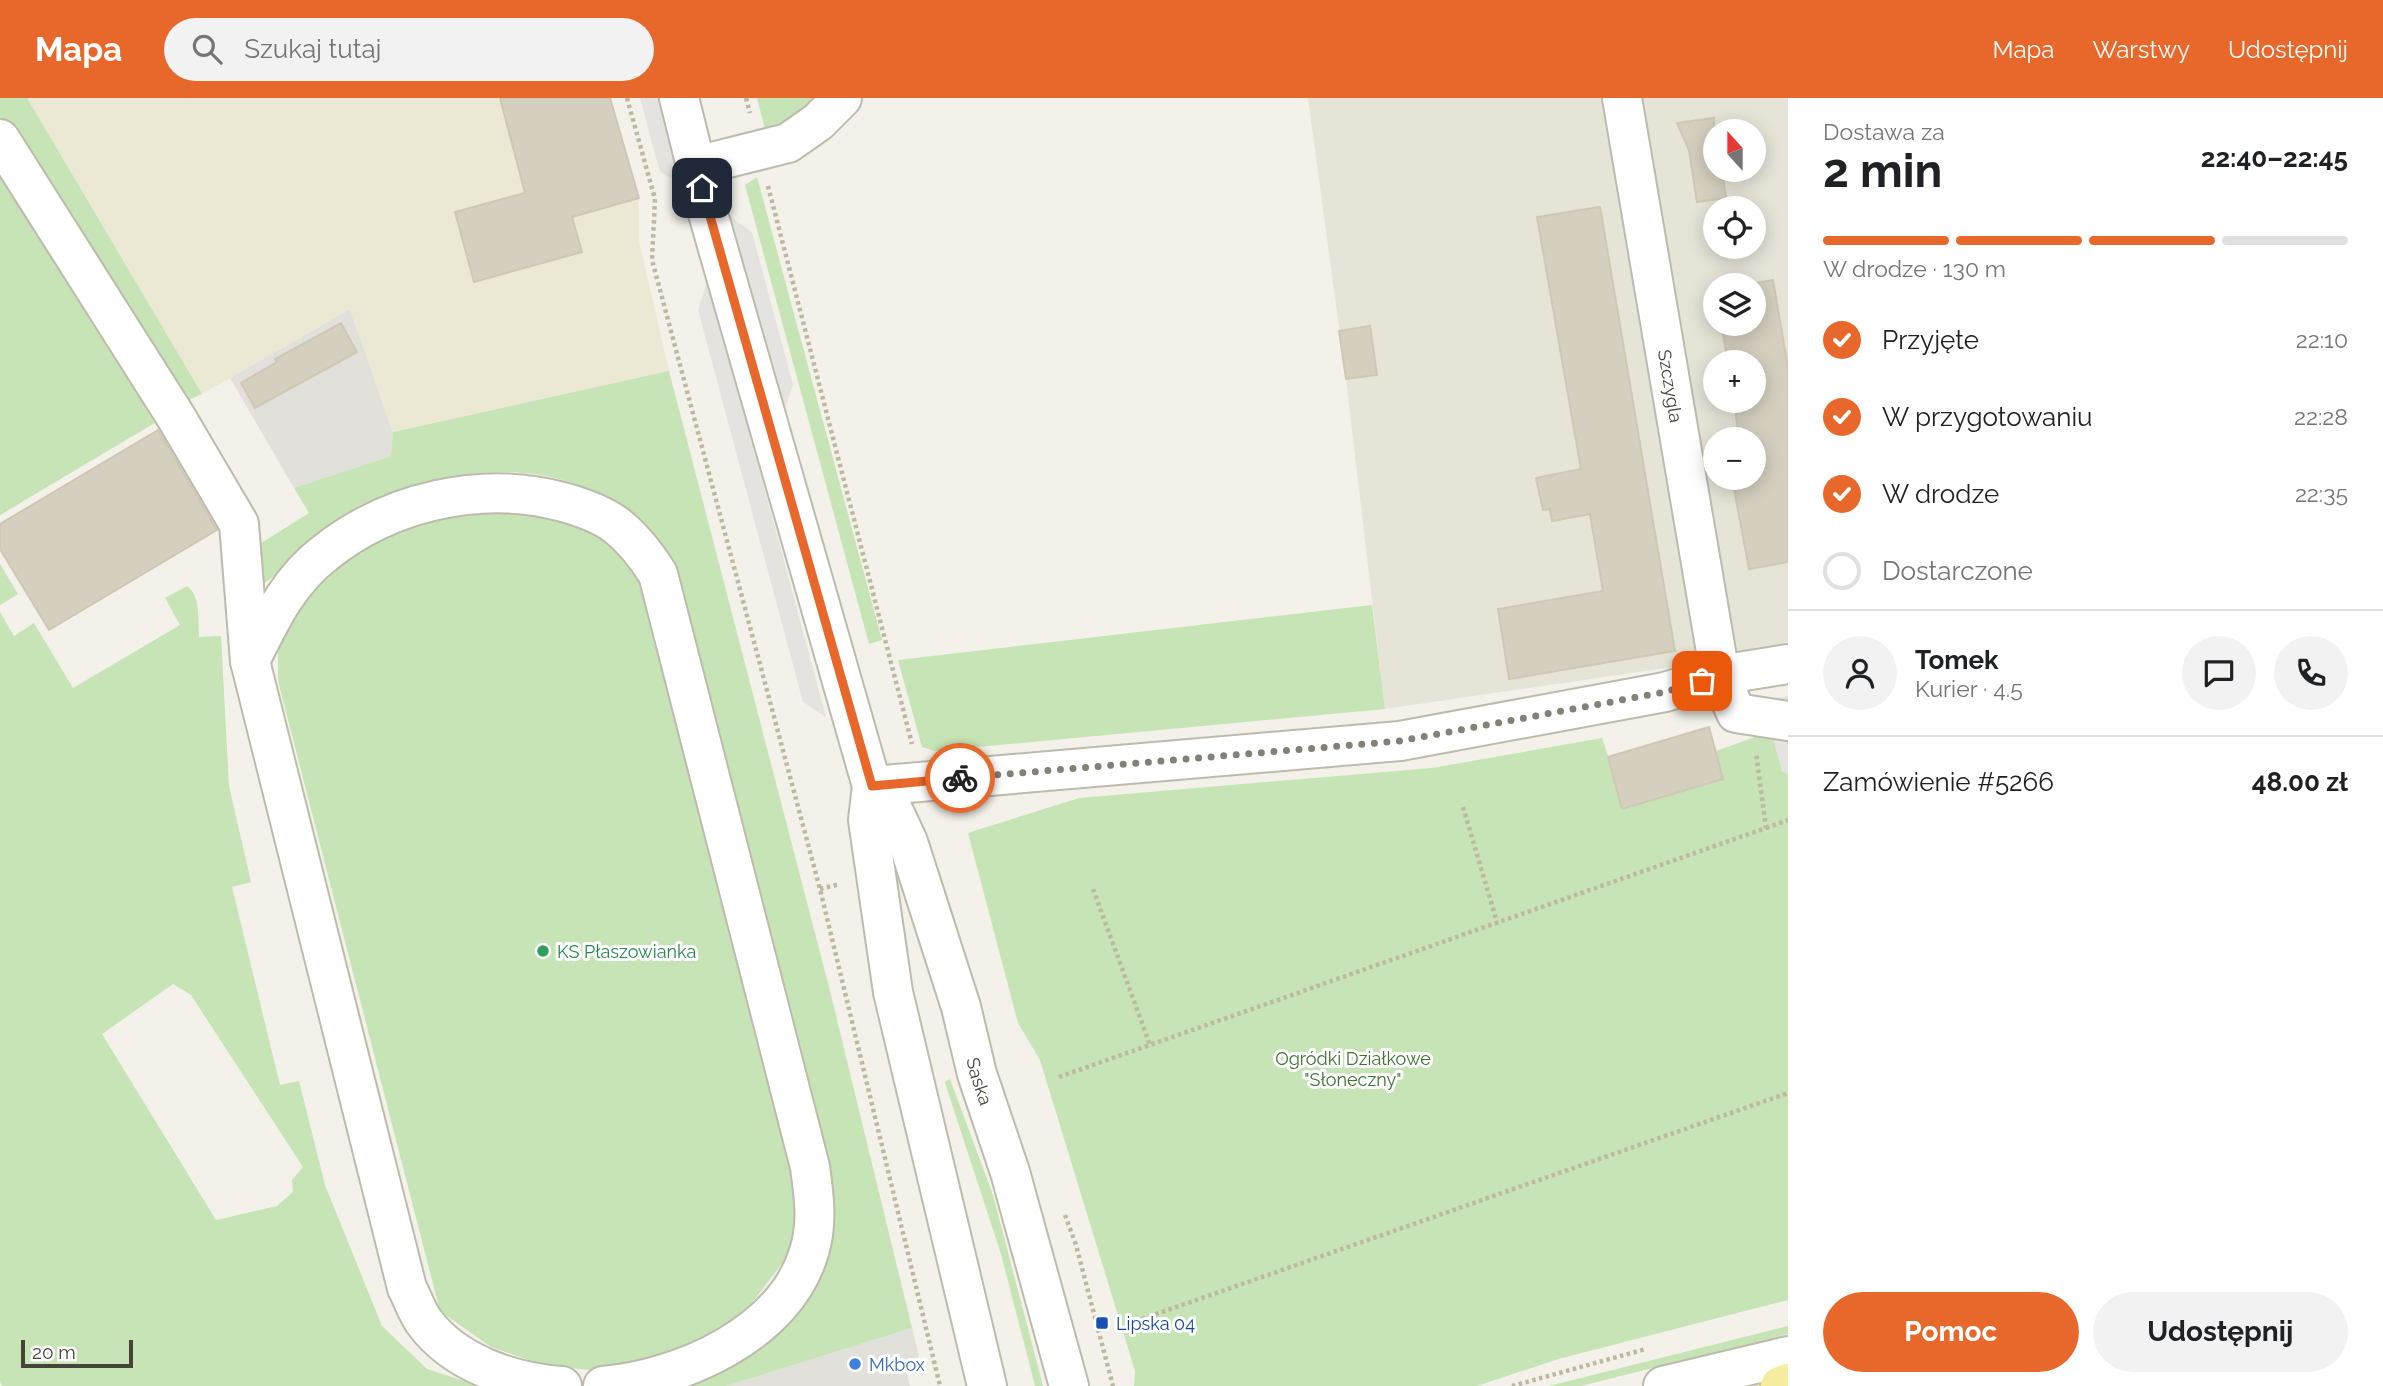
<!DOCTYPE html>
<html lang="pl">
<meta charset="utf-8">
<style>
:root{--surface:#fff;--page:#f2f2f2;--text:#202124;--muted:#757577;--line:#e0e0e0;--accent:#e8682b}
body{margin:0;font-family:Raleway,sans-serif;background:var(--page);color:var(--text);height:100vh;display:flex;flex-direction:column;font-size:26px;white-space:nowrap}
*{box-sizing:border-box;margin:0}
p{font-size:23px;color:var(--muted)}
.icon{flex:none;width:38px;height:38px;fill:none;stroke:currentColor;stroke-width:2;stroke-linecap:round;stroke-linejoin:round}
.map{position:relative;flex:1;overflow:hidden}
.panel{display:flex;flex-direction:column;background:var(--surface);width:595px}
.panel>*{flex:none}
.needle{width:46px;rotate:339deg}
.fabs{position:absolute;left:1703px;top:21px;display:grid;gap:14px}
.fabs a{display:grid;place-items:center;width:63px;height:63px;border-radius:50%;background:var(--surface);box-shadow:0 4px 18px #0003;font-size:35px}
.scale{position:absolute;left:21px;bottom:18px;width:112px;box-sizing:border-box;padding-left:7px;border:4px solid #464338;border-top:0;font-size:19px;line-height:24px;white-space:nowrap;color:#464338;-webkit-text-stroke:5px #fff;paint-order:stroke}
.pin{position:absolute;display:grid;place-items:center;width:60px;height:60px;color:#fff;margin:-30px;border-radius:14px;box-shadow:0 4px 10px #0006}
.courier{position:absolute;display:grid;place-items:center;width:70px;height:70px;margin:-35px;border:5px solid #e8682b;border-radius:50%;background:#fff;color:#222;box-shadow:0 2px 9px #0007}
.overview em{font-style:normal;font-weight:700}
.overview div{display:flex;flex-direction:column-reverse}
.overview{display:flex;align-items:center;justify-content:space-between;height:119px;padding:0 35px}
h1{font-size:46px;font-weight:700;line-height:52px}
.bar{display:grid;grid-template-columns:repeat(4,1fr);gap:10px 7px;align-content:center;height:84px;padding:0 35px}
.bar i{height:9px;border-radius:5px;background:var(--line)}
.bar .selected{background:var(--accent)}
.bar p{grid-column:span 4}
.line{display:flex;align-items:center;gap:18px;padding:0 35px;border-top:2px solid var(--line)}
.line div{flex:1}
.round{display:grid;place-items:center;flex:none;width:74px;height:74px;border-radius:37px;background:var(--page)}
ol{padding:0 35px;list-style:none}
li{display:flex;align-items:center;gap:21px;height:77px}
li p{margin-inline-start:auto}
li .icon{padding:7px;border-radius:50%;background:var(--accent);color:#fff;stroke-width:4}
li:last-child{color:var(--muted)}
li i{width:38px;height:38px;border:4px solid var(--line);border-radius:50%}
.primary-button{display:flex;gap:14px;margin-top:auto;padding:14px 35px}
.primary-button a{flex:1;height:80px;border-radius:42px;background:var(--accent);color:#fff;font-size:28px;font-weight:700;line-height:80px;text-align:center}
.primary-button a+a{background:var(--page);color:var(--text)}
header{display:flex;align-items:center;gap:42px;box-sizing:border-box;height:98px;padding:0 35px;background:var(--accent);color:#fff}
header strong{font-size:33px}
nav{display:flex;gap:38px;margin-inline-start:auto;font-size:24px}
.search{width:490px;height:63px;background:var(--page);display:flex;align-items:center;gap:18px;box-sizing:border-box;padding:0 24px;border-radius:38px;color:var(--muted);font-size:26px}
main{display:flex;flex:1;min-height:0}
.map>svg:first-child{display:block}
.residential{fill:#e6e4d7;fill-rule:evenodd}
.industrial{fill:#e2e0da}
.education{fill:#ebe8d4}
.green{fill:#c6e4b5;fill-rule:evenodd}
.parking{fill:#e5e3e0}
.building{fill:#d4cfbf;stroke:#cec8b3;stroke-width:2}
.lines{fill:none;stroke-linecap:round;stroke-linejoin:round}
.minor-casing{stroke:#bebbac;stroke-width:42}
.major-casing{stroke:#dacc70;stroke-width:42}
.path{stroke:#beb89e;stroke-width:4.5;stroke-dasharray:3.5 3.5;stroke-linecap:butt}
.minor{stroke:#fff;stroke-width:38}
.major{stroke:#f6ec9f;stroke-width:38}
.done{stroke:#838076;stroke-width:7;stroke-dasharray:0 12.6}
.route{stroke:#e8682b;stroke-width:9}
.leisure-dot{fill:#2e9e5b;stroke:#fff;stroke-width:2.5}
.transit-dot{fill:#1a4fb4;stroke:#fff;stroke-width:2.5}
.shop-dot{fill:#3f7fe0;stroke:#fff;stroke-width:2.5}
.labels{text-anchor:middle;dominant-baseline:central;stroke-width:6;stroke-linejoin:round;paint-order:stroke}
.street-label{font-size:18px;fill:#464338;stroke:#fff}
.leisure-label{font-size:18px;fill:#27864d;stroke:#fff;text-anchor:start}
.park-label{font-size:18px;fill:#3d7330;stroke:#fff}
.transit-label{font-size:18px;fill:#164399;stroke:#fff;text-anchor:start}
.shop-label{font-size:18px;fill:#366cbe;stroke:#fff;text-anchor:start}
</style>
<header>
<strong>Mapa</strong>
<div class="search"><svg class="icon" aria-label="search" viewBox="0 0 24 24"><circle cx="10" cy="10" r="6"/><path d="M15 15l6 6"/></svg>Szukaj tutaj</div>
<nav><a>Mapa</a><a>Warstwy</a><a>Udostępnij</a></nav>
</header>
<main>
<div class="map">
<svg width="1788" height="1288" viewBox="0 0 1788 1288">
<rect width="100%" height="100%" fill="#f3f1e9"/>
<!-- residential -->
<path class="residential" d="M 1308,0 L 1788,0 L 1788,552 L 1385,611 L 1346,281 ZM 1715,33 L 1754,33 L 1754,72 L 1715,72 ZM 1715,110 L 1754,110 L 1754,149 L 1715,149 ZM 1715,187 L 1754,187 L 1754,226 L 1715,226 ZM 1715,264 L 1754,264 L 1754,303 L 1715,303 ZM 1715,341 L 1754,341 L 1754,380 L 1715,380 Z"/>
<!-- industrial -->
<g class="industrial">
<polygon points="350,211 393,334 391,358 294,390 230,280"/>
<polygon points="912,1230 919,1258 906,1273 910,1288 726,1288"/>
</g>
<!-- education -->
<polygon class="education" points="27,0 611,0 626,64 639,100 639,143 669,273 393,334 350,211 202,296"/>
<!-- green -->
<g class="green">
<polygon points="0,0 27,0 202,296 185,304 0,25"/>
<polygon points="757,0 824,0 805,19 766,35"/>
<polygon points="0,60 163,320 0,417"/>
<polygon points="757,79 882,542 869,546 745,87"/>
<path d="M 669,273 L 830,893 L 912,1230 L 726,1288 L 686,1288 C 720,1266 759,1246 790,1221 C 831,1189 838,1125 831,1078 L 676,467 C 605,350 451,355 343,418 C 330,426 316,436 304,446 C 287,461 279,480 257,488 L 258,447 L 309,415 L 294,390 L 391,358 L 393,334 Z"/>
<polygon points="529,410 609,438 653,498 802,1123 785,1162 751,1206 731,1225 657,1264 602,1273 546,1268 491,1249 440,1213 278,583 278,555 284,529 298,503 358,448 442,413"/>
<polygon points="0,466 18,496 0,507"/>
<path d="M 187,488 C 201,498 198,523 199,539 L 221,538 L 229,688 L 251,784 L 232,789 L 280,987 L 299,983 L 325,1087 L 382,1228 L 427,1271 L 480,1288 L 2,1288 L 0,1284 L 0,514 L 14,538 L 34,525 L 73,590 L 180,527 L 165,500 ZM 173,886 L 191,897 L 303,1069 L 292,1082 L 293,1094 L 277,1108 L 216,1122 L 102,936 Z"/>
<polygon points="1372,507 1385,611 935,653 922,649 898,562"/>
<polygon points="1709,629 1716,653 1772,633 1782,673 1788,676 1788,1202 1562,1260 1477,1288 1134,1288 1135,1273 1040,962 1018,925 968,735 1079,700 1432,670 1602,640 1608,658"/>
<polygon points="941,778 985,919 980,920 934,780"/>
<polygon points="950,981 993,1097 1043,1288 1035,1288 1001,1156 946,988 945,984"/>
<polygon points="1788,1228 1788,1236 1581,1288 1549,1288"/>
</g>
<!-- parking -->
<g class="parking">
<polygon points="640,0 660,0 683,87 660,74"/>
<polygon points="728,117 752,134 793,287 782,319"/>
<polygon points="708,180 826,619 803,604 698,212"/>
<polygon points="1788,598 1788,676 1782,673 1762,603"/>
</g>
<!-- building -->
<g class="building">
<polygon points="500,0 610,0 639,100 572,119 582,154 474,184 455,114 525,95"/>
<polygon points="1714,20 1715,72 1722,72 1726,100 1697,104 1689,52 1677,25"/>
<polygon points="1600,109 1675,553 1509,581 1498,511 1603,493 1590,416 1552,423 1550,411 1543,412 1536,380 1581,371 1537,119"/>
<polygon points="1773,182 1788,270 1788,464 1749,471 1732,380 1754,380 1754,341 1731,341 1739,340 1734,303 1754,303 1754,264 1728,264 1721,226 1754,226 1754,187 1745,187"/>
<polygon points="341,225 357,254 255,310 241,285 277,264 275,261"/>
<polygon points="1370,228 1377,277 1346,281 1339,233"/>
<polygon points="158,332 217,432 49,532 0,451 0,426"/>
<polygon points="1709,629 1723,681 1622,711 1608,659"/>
</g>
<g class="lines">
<!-- minor casing -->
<g class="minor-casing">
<g id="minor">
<polyline points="679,0 707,112 872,688 868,722 893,894 987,1288"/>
<path id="s1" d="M 1622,0 L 1720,577 L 1736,615 L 1788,623"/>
<polyline points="0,41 176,319 239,426 250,563"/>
<polyline points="696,68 788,45 818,24 842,0"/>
<polyline points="872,688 1400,643 1665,594 1720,577 1788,566"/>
<path id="s2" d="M 872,688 L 894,714 L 908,744 L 961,909 L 977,976 L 1010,1074 L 1069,1288"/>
<path d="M 562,1288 C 513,1285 455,1265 425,1225 C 417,1215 413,1201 407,1190 L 250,563 C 270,523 288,483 325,455 C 390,403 482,382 563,404 C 581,409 601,416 616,427 C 634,441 646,457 658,476 L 810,1069 C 814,1097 818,1126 809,1154 C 785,1236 681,1281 603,1288"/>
<polyline points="1663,1288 1788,1258"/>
</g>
</g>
<!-- major casing -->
<g class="major-casing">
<polyline id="major" points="1780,1288 1788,1285"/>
</g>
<!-- path -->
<g class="path">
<polyline points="627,0 655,101 652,162 820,791 940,1288"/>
<polyline points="746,0 750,15"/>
<polyline points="768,88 912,646"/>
<polyline points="1463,709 1497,824"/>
<polyline points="1766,730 1788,722"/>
<polyline points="820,791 840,786"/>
<polyline points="1093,791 1150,947"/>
<polyline points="1059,979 1766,730 1756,655"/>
<polyline points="1065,1117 1076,1147 1113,1288"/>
<polyline points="1142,1221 1788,995"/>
<polyline points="1512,1288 1646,1251"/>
</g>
<!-- minor -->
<use href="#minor" class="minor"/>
<!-- major -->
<use href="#major" class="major"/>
</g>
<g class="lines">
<!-- done -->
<polyline class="done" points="960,680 1400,643 1665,594 1702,583"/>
<!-- route -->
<polyline class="route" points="702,90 872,688 960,680"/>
</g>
<!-- markers -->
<circle class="leisure-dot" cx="543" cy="853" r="7"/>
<rect class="transit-dot" x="1095" y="1218" width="14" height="14" rx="3.5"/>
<circle class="shop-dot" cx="855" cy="1266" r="7"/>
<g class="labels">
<!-- street labels -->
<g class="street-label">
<text stroke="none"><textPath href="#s1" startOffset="292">Szczygla</textPath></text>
<text stroke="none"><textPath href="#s2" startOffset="317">Saska</textPath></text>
</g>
<!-- leisure labels -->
<g class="leisure-label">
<text x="557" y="853">KS Płaszowianka</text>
</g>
<!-- park labels -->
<g class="park-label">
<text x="1353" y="960">Ogródki Działkowe<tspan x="1353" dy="21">"Słoneczny"</tspan></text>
</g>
<!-- transit labels -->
<g class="transit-label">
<text x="1116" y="1225">Lipska 04</text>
</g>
<!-- shop labels -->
<g class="shop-label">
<text x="869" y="1266">Mkbox</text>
</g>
</g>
</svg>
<div class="fabs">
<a><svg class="needle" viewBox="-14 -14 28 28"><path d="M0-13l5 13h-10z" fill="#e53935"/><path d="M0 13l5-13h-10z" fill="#757577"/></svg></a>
<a><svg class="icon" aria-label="locate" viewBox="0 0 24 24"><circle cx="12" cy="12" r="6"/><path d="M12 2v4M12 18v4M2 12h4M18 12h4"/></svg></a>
<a><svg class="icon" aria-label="layers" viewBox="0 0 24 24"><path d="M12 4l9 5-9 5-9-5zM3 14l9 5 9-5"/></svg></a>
<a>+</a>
<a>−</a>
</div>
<div class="scale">20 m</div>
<div class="pin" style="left:1702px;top:583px;background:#ea580c"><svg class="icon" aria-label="bag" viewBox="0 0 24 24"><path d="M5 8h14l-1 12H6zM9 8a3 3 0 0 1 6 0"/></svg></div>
<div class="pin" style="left:702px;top:90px;background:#1f2937"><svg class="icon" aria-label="home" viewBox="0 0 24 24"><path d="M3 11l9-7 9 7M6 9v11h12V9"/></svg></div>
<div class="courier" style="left:960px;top:680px"><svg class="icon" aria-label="bike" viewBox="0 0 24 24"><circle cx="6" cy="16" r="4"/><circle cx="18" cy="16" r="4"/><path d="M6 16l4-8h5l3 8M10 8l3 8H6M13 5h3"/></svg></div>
</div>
<section class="panel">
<div class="overview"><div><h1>2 min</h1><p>Dostawa za</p></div><em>22:40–22:45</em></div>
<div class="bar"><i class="selected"></i><i class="selected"></i><i class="selected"></i><i></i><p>W drodze · 130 m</p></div>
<ol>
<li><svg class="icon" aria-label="check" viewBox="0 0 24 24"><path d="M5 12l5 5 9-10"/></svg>Przyjęte<p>22:10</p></li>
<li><svg class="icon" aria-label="check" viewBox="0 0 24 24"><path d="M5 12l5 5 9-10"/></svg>W przygotowaniu<p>22:28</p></li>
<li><svg class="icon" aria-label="check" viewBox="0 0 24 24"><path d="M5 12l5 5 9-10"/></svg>W drodze<p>22:35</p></li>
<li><i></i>Dostarczone</li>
</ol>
<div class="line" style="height:126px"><a class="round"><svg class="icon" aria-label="person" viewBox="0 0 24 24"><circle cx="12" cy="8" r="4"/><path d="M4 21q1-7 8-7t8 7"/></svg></a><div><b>Tomek</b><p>Kurier · 4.5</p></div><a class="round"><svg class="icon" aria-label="chat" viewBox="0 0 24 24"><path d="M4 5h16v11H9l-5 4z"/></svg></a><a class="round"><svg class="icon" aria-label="phone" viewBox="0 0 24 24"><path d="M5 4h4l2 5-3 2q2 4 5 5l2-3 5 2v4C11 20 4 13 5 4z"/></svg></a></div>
<div class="line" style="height:91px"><div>Zamówienie #5266</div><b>48.00 zł</b></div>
<div class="primary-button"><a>Pomoc</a><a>Udostępnij</a></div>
</section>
</main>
